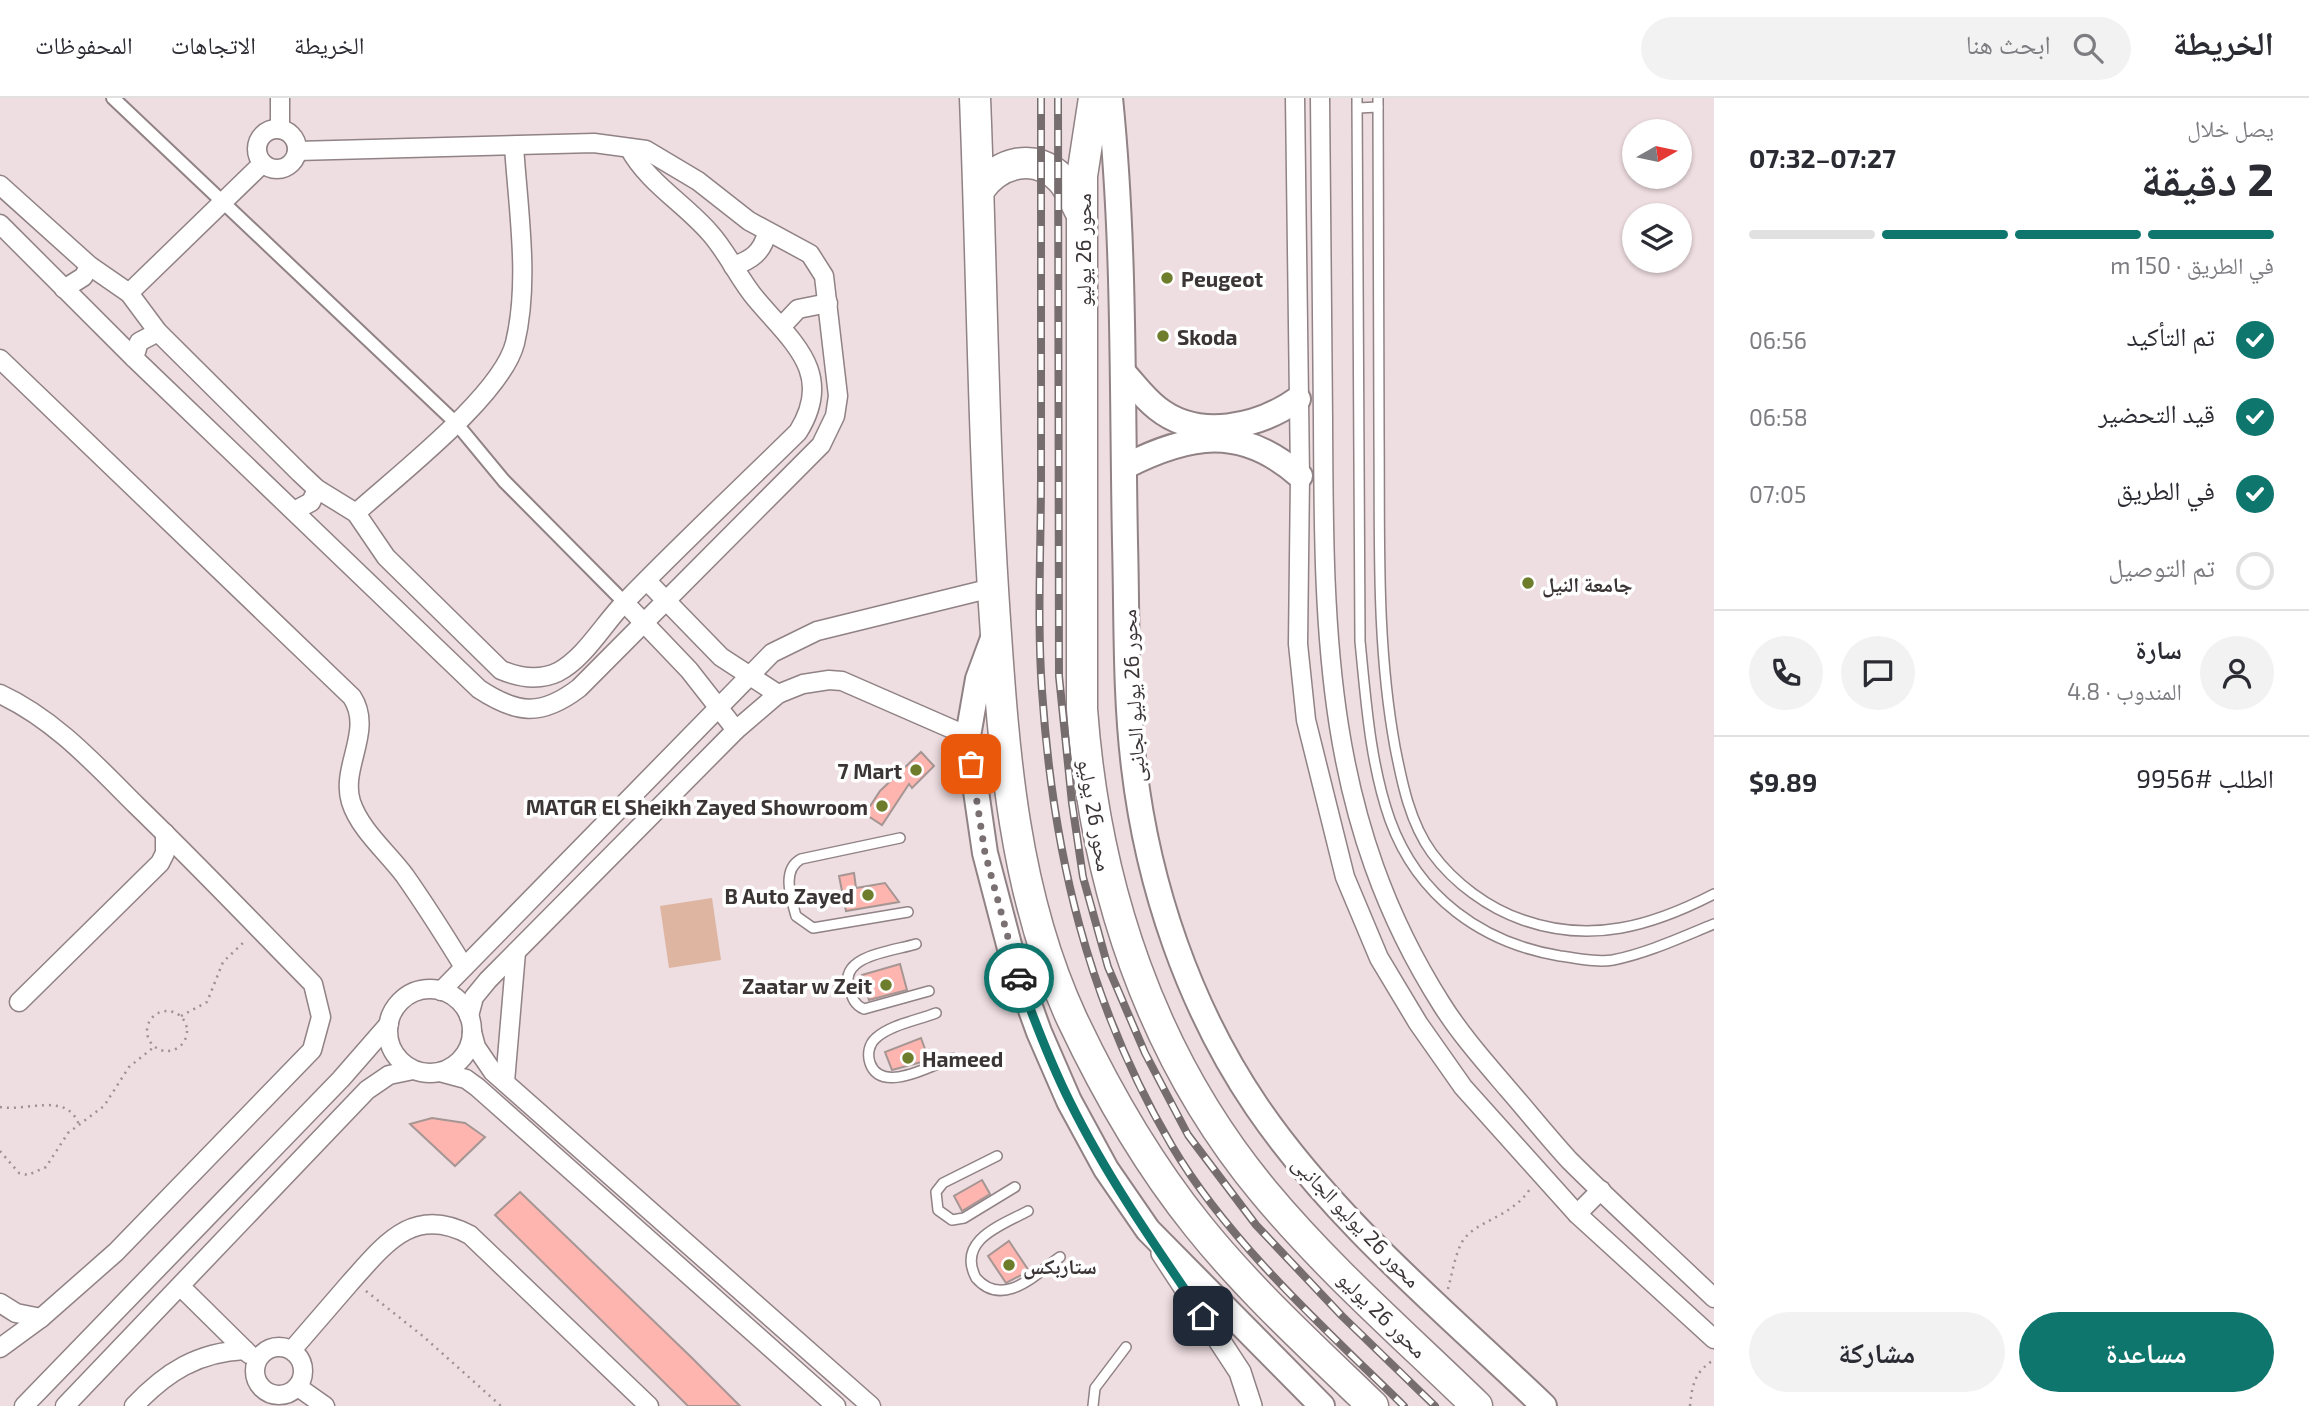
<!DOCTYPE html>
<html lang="ar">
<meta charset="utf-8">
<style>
:root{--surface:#fff;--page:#f2f2f3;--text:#2b2b33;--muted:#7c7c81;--line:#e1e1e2;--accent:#0f766e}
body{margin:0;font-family:"Exo 2","Noto Naskh Arabic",sans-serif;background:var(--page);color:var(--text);direction:rtl;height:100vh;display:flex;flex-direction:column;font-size:26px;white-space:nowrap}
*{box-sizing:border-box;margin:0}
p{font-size:23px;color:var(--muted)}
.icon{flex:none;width:38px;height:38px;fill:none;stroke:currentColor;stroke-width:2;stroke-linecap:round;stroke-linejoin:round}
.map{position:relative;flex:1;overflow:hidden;direction:ltr}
.details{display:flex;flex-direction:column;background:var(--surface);width:595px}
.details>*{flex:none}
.needle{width:46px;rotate:81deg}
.tools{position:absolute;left:1622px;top:21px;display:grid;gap:14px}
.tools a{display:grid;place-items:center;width:70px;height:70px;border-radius:50%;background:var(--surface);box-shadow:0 2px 5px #0004;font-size:35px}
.pin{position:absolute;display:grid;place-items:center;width:60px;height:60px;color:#fff;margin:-30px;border-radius:14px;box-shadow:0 4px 10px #0006}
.courier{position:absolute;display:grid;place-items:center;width:70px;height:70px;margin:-35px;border:5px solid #0f766e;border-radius:50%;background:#fff;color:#222;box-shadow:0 2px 9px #0007}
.head em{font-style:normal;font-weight:700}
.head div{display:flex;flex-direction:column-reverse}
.head{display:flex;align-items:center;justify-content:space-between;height:119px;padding:0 35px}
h1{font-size:46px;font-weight:700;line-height:52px}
.bar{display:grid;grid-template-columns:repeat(4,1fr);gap:10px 7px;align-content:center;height:84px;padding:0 35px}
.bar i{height:9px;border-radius:5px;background:var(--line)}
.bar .active{background:var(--accent)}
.bar p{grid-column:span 4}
.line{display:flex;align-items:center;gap:18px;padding:0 35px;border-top:2px solid var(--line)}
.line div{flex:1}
.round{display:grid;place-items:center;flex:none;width:74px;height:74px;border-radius:37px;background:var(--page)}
ol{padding:0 35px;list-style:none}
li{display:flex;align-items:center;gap:21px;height:77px}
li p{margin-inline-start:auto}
li .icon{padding:7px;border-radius:50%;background:var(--accent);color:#fff;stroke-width:4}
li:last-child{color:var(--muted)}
li i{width:38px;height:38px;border:4px solid var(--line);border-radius:50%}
.action{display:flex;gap:14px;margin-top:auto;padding:14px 35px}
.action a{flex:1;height:80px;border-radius:42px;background:var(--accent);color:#fff;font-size:28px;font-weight:700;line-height:80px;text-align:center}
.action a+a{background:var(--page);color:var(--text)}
header{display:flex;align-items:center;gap:42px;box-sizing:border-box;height:98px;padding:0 35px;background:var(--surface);border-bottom:2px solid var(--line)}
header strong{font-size:33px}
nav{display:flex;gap:38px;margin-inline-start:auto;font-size:24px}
.search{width:490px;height:63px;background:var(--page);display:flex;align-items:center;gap:18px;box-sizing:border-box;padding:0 24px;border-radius:38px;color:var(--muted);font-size:26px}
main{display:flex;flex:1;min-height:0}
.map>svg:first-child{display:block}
.green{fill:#ddb5a1}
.building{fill:#feb5af;stroke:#a59694;stroke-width:2}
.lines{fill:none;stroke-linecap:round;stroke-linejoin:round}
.service-casing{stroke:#908285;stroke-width:12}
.pedestrian-casing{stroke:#908285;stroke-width:16}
.minor-casing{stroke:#908285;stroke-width:21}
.tertiary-casing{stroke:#908285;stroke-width:24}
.secondary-casing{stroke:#908285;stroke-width:28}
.trunk-casing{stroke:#908285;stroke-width:33}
.path{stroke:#9d9193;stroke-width:2.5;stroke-dasharray:2 5;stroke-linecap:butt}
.service{stroke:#fff;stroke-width:9}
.pedestrian{stroke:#fff;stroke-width:12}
.minor{stroke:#fff;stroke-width:18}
.tertiary{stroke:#fff;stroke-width:21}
.secondary{stroke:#fff;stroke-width:24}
.trunk{stroke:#fff;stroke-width:30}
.rail-casing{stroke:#766d6f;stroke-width:8}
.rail{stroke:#fff;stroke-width:5;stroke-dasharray:16;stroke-linecap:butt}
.done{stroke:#7a7072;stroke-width:7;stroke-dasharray:0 12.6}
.route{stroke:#0f766e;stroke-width:9}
.poi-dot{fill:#6e7d2c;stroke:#fff;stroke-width:2.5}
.labels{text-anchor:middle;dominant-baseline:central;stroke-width:7;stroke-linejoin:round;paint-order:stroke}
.street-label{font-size:21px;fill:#3b3536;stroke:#fff}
.poi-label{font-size:21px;font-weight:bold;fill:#3b3536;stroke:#fff;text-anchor:start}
</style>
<header>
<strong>الخريطة</strong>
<div class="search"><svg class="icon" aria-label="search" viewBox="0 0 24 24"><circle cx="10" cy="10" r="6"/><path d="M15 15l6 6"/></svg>ابحث هنا</div>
<nav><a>الخريطة</a><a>الاتجاهات</a><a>المحفوظات</a></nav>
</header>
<main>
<section class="details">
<div class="head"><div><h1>2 دقيقة</h1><p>يصل خلال</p></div><em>07:27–07:32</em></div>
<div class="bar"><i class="active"></i><i class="active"></i><i class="active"></i><i></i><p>في الطريق · 150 m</p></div>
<ol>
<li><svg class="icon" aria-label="check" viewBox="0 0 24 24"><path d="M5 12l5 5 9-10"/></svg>تم التأكيد<p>06:56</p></li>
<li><svg class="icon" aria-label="check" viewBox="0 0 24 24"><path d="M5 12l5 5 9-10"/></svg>قيد التحضير<p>06:58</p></li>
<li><svg class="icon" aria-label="check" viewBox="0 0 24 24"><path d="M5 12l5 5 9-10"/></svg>في الطريق<p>07:05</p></li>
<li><i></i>تم التوصيل</li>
</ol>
<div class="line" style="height:126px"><a class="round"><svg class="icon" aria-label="person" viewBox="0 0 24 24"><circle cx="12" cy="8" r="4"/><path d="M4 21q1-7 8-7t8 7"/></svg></a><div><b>سارة</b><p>المندوب · 4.8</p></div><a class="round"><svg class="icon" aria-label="chat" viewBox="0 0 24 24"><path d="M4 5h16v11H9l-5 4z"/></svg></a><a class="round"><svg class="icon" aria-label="phone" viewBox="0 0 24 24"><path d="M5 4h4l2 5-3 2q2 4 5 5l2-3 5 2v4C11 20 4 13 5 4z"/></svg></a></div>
<div class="line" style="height:91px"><div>الطلب #9956</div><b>$9.89</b></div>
<div class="action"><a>مساعدة</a><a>مشاركة</a></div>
</section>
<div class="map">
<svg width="1714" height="1308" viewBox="0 0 1714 1308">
<rect width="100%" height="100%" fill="#eedde1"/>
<!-- green -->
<polygon class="green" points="712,800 721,862 669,870 660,808"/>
<!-- building -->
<g class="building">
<polygon points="921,654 934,668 912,690 909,686 882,727 865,716 880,693"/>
<polygon points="854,775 856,790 885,785 899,804 846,813 839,778"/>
<polygon points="900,866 907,892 869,902 862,877"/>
<polygon points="921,940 929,962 892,972 885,954"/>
<polygon points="432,1020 465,1025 485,1039 455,1068 410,1026"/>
<polygon points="982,1082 990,1096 962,1113 954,1098"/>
<polygon points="520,1094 690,1258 740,1308 688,1308 495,1117"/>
<polygon points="1009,1143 1029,1173 1006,1185 988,1158"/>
</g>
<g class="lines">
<!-- service casing -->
<g class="service-casing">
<g id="service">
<path d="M 1357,0 L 1360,543 C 1366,603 1370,665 1390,722 C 1418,799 1482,845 1560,858 C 1577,860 1596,865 1613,862 C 1648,855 1682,839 1714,826"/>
<path d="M 1378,0 C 1378,112 1379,224 1379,336 C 1380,441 1376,545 1395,649 C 1402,685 1410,725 1432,755 C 1454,785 1488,810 1523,822 C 1591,846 1652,828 1714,796"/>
<polyline points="1358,10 1378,9"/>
<path d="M 900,740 L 801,761 C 781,772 791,800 796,818 L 813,830 L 908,814"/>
<path d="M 916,846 C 894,853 839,857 849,889 C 852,899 854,907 864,911 L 929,893"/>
<path d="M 936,915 C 918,922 890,927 876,940 C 869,946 867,956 870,965 C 881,997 932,967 952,960"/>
<polyline points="997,1058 943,1085 936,1094 938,1112 952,1122 964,1120 1015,1089"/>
<path d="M 1028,1113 C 1002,1127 956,1142 976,1180 C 1003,1211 1036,1176 1060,1159"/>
<polyline points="1093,1308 1095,1290 1126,1249"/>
</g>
</g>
<!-- pedestrian casing -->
<g class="pedestrian-casing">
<polyline id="pedestrian" points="113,0 456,325 504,383 624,504"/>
</g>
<!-- minor casing -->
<g class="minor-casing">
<g id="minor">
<polyline points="280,0 280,31"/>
<polyline points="1295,0 1300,378 1298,546 1306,622 1345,779 1379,860 1418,925 1463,989 1577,1116 1714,1241"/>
<path d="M 1320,0 C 1321,107 1322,214 1323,321 C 1324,533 1323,720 1442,907 C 1461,937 1485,964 1508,991 C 1528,1014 1548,1039 1569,1062 C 1616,1109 1666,1154 1714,1200"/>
<circle cx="277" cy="51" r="20"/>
<path d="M 0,87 L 90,168 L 129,195 L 158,234 L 300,375 L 317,391 L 356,415 L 386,459 L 501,572 C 520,580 539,583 558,574 C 585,560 604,525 625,504 C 681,446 740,391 798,334 C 835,275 792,244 756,201 C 739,181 728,155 710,135 C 684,105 648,85 629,50"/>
<path d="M 0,126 L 134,260 L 479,591 C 517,616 541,619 579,590 L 821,347 L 835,318 L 838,298 L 824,178 L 810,156 L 749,123 L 698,83 L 646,52 L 594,45 L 297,53"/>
<path d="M 733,168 C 752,162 762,154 767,135"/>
<polyline points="64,191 83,179 90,168"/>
<polyline points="129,195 262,66"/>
<polyline points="782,228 798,211 828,205"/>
<polyline points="134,260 139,244 158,234"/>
<path d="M 0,261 L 352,599 C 374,633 340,669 351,704 C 360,732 388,755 405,778 C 426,808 445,838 464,869"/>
<polyline points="294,413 311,404 317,391"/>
<path d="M 356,415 C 398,377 502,297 515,245 C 530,183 518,111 514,48"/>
<polyline points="647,483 721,559 778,596"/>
<polyline points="624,504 689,572 736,632"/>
<path d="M 0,596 C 54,621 94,665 136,707 C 196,765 254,826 313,886 L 321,919 L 312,952 L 116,1154 L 41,1220 L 0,1250"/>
<circle cx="430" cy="933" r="42"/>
<polyline points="441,893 772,555 817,533 992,490"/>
<polyline points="19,904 160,765 165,755 165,735"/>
<polyline points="469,918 474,899 488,882 736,632 778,596 803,586 829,582 842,583 968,638"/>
<polyline points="472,934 476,949 493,974 871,1308"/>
<polyline points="440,974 466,981 477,989 836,1308"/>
<polyline points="505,984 516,854"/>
<polyline points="1577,1116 1601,1092"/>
<polyline points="180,1188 249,1256"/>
<polyline points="0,1205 16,1215 41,1220"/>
<circle cx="279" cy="1273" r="24"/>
<path d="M 292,1252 C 311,1230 330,1208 349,1186 C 384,1147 413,1106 470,1137 L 649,1308"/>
<polyline points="298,1289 325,1308"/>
<polyline points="24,1308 341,981 389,926"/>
<polyline points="65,1308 367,992 389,977 413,972"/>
<path d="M 134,1308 C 166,1274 198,1254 245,1252"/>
</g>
</g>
<!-- tertiary casing -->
<g class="tertiary-casing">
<polyline id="tertiary" points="1162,1155 1240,1274 1251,1308"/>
</g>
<!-- secondary casing -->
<g class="secondary-casing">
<g id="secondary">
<path d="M 1110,0 C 1125,147 1122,296 1125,444 C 1127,519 1125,595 1134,669 C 1148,788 1189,909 1257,1009 C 1335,1123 1445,1213 1544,1308"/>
<path d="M 1123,274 C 1134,286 1144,300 1157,310 C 1198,343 1259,329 1298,301"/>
<path d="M 1124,369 C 1189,336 1241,326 1300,378"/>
<polyline points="995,535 978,581 968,638 985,755 1013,862 1039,934 1069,1003 1106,1071 1148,1132 1322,1308"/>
</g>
</g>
<!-- trunk casing -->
<g class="trunk-casing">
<g id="trunk">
<path d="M 975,0 C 982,174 983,348 995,522 C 1004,657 1014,796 1072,921 C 1106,993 1148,1066 1198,1128 C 1250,1193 1313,1250 1373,1308"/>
<path d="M 1094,0 L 1082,78 L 1082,611 C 1095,787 1150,957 1264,1094 C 1328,1171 1405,1238 1477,1308"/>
<path d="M 979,92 C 998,64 1036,53 1062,82 C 1070,91 1075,104 1081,115"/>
</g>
</g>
<!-- path -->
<g class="path">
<circle cx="167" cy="933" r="20"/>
<polyline points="181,918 207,904 223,864 246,842"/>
<path d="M 0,1009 C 28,1014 67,993 79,1027"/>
<polyline points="0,1053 19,1075 28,1077 46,1069 68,1035 104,1008 129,969 154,949"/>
<path d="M 1448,1191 C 1452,1176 1455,1157 1462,1144 C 1475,1122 1510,1121 1530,1091"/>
<polyline points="366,1193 424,1239 501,1308"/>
<path d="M 1690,1308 C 1692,1287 1695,1273 1714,1262"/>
</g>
<!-- service -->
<use href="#service" class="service"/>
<!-- pedestrian -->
<use href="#pedestrian" class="pedestrian"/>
<!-- minor -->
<use href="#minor" class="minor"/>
<!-- tertiary -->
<use href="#tertiary" class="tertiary"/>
<!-- secondary -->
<use href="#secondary" class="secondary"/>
<!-- trunk -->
<use href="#trunk" class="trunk"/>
<!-- rail casing -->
<g class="rail-casing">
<g id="rail">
<path d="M 1041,0 C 1041,126 1041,252 1041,378 C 1041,449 1037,522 1042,593 C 1053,756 1088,905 1172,1048 C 1228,1143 1325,1231 1404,1308"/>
<polyline points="1058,0 1059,578 1072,705 1083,779 1108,869 1145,955 1188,1037 1256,1127 1342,1218 1435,1308"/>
</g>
</g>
<!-- rail -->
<use href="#rail" class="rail"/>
</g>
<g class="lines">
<!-- done -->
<polyline class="done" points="971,666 985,755 1019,880"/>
<!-- route -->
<path class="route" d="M 1019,880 C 1034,922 1050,964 1070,1004 C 1107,1079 1156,1149 1203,1218"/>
</g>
<!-- markers -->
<g class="poi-dot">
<circle cx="1167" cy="180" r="7"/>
<circle cx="1163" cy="238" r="7"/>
<circle cx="1528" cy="485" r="7"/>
<circle cx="916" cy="672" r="7"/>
<circle cx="882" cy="708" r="7"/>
<circle cx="868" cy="797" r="7"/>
<circle cx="886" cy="887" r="7"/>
<circle cx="908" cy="960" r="7"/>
<circle cx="1009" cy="1167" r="7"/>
</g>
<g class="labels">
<!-- street labels -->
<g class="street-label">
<text transform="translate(1082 152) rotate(-90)">محور 26 يوليو</text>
<text transform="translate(1132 598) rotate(-93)">محور 26 يوليو الجانبى</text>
<text transform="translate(1096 717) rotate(80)">محور 26 يوليو</text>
<text transform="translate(1357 1123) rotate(46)">محور 26 يوليو الجانبى</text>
<text transform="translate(1383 1216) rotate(44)">محور 26 يوليو</text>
</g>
<!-- poi labels -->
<g class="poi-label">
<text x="1181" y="180">Peugeot</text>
<text x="1177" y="238">Skoda</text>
<text x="1542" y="485">جامعة النيل</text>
<text x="902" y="672" text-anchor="end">7 Mart</text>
<text x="868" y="708" text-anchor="end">MATGR El Sheikh Zayed Showroom</text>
<text x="854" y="797" text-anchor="end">B Auto Zayed</text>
<text x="872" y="887" text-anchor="end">Zaatar w Zeit</text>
<text x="922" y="960">Hameed</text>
<text x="1023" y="1167">ستاربكس</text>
</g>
</g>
</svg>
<div class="tools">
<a><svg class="needle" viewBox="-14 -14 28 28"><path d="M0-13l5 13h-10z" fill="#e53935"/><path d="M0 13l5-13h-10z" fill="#7c7c81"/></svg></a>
<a><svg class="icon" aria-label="layers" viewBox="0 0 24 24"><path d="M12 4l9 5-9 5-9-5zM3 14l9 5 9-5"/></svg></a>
</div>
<div class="pin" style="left:971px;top:666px;background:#ea580c"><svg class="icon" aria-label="bag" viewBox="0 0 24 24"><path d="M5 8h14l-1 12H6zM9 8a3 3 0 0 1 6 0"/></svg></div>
<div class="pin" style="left:1203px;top:1218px;background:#1f2937"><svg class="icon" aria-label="home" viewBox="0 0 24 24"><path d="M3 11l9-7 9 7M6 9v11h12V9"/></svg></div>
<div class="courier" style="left:1019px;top:880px"><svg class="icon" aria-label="car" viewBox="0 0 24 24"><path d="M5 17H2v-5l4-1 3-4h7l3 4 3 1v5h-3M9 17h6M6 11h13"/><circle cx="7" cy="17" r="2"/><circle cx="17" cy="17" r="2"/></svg></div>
</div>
</main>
